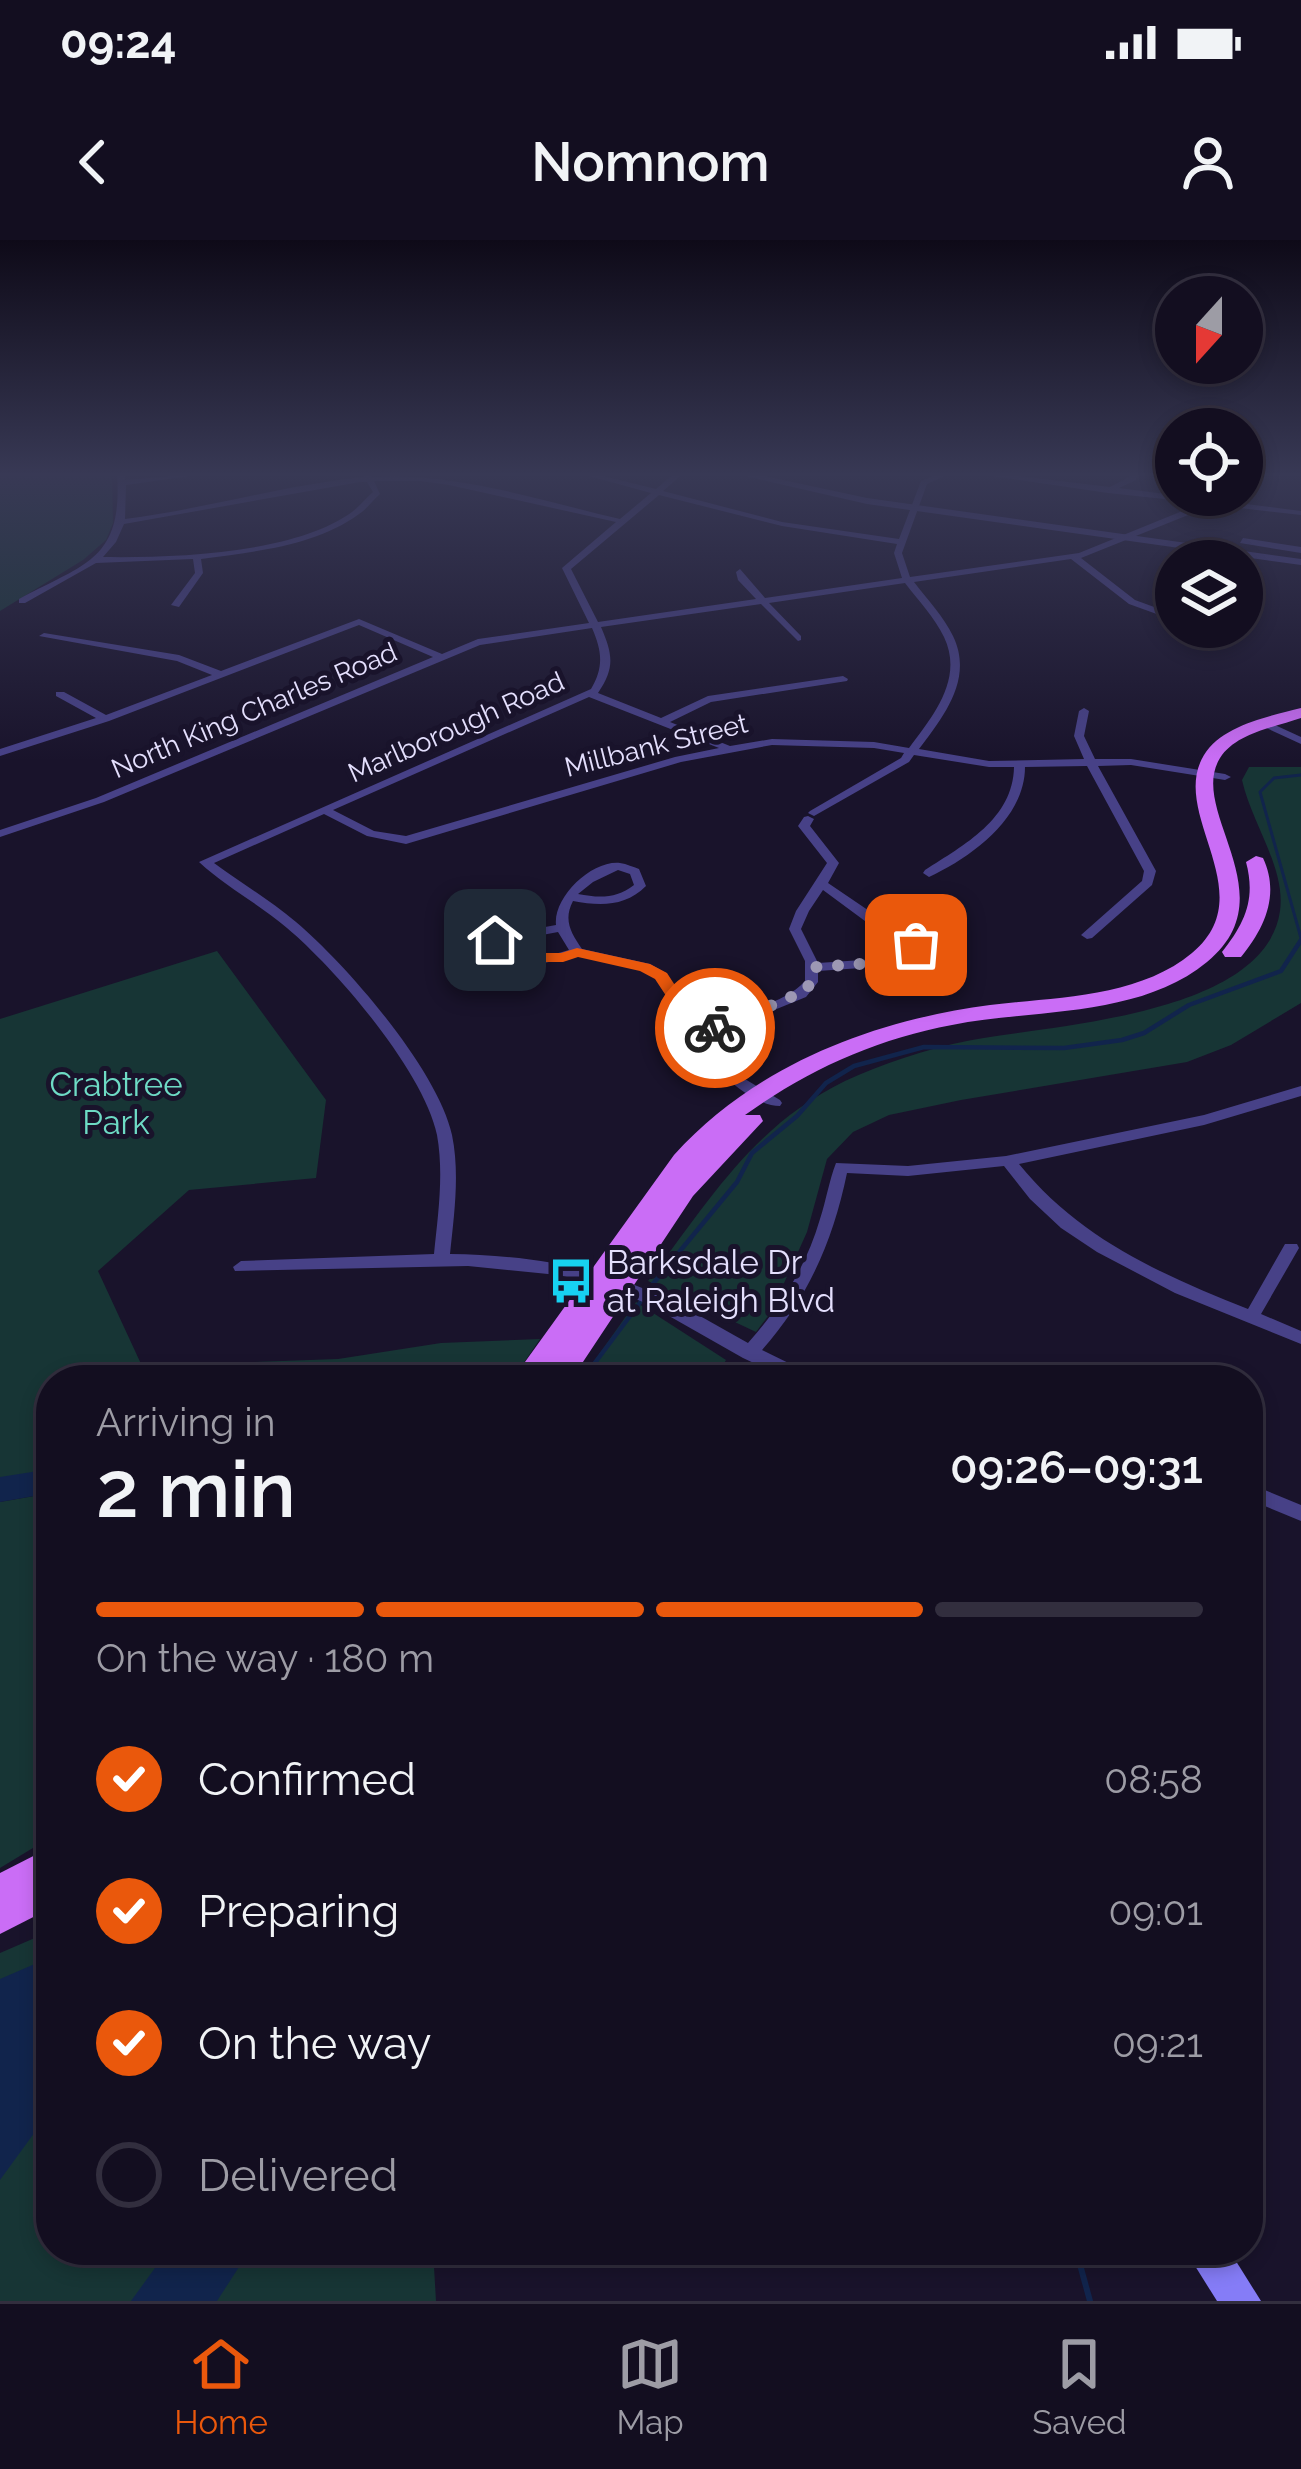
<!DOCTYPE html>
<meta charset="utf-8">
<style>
:root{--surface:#130e20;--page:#1c1729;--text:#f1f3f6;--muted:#9d9ca5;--line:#322e3e;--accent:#ea580c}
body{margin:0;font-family:Raleway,sans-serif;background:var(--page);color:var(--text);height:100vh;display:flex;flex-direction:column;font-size:45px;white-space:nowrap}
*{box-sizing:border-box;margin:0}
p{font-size:39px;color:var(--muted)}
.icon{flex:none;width:66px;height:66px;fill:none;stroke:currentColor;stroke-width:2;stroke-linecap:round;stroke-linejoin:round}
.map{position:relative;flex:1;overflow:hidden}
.panel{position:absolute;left:36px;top:1125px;width:1227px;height:900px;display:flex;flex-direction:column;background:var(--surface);border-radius:48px;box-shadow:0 6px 18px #0003,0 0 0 3px var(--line)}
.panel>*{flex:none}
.needle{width:78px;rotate:201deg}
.tools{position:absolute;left:1155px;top:36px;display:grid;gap:24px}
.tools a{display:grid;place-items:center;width:108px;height:108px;border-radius:50%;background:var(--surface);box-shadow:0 6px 18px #0003,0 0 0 3px var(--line);font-size:60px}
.pin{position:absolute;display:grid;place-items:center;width:102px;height:102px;color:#fff;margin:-51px;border-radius:24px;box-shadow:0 6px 18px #0006}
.courier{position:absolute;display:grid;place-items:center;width:120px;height:120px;margin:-60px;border:9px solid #ea580c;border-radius:50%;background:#fff;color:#222;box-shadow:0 3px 15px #0007}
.overview em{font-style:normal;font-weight:600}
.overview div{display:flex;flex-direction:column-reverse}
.overview{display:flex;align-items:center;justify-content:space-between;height:204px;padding:0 60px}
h1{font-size:78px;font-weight:600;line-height:90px}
.bar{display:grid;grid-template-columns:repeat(4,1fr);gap:18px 12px;align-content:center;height:144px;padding:0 60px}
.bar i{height:15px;border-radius:9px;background:var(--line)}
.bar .current{background:var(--accent)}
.bar p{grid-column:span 4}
ol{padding:0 60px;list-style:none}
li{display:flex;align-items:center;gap:36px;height:132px}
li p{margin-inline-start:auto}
li .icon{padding:12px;border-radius:50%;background:var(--accent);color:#fff;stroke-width:4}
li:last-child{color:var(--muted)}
li i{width:66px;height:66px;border:6px solid var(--line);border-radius:50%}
.status{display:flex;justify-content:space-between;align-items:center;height:84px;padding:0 60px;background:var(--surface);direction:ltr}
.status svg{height:33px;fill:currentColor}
header{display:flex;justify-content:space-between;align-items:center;height:156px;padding:0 60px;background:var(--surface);font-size:54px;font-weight:600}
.dock{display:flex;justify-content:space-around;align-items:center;height:168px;border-top:3px solid var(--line);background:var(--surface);font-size:33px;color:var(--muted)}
.dock a{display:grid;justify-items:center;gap:6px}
.dock .current{color:var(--accent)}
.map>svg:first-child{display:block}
.green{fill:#173535}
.water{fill:#11244c}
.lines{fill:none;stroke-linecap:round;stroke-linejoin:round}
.stream-far2{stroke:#11244c;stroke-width:3}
.stream-far1{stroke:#11244c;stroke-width:4.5}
.stream{stroke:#11244c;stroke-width:6}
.minor{fill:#474187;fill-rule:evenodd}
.tertiary{fill:#474187;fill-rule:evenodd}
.secondary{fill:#857cf7;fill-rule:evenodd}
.primary{fill:#ca6df6;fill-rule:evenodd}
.route{fill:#ea580c}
.done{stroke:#9d98b4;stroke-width:12;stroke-dasharray:0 21.6}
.labels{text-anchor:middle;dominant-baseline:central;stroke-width:10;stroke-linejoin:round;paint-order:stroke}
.far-street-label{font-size:27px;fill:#e4dffd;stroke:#19132b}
.park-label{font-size:33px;fill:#6edbc5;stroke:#19132b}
.poi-label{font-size:33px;fill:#e4dffd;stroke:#19132b;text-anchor:start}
</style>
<div class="status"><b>09:24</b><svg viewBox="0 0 49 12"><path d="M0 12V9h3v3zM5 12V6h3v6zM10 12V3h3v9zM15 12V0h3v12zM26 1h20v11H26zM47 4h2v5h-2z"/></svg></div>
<header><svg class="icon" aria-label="back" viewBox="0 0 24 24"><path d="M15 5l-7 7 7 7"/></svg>Nomnom<svg class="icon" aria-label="person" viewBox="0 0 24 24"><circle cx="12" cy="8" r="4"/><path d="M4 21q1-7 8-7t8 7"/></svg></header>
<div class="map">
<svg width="1301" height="2061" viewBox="0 0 1301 2061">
<rect width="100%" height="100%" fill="#19132b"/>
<!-- green -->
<g class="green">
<polygon points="0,233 112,233 113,283 106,300 83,320 0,371"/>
<path d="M 1249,527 L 1301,527 L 1301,763 L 1231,805 L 1187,822 L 961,860 L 889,875 L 853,892 L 827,919 L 807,992 L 771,1072 L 756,1092 L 648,1041 C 708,963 752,886 845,841 C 882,824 926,809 967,801 C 1046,785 1265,777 1280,671 C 1286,628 1251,582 1242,540 Z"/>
<polygon points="217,711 326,860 316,938 189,950 98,1031 142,1126 338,1119 441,1103 540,1099 512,1140 51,1140 51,1234 0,1246 0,779"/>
<polygon points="636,1062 726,1120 714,1140 581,1140"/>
<polygon points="51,1253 51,1597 0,1628 0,1262"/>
<polygon points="51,1691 51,2010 433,2010 436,2061 0,2061 0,1713"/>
</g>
<!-- water -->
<g class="water">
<polygon points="51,1229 51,1253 0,1262 0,1237"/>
<polygon points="51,1717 51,1870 0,1940 0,1739"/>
<polygon points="168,2010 250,2010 217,2061 131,2061"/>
</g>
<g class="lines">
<!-- stream-far2 -->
<polyline class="stream-far2" points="1301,535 1274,538 1260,552 1301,698"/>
<!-- stream-far1 -->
<g class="stream-far1">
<polyline points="647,1051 737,942 752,913 797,876 826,843 854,826 924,807 1064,808 1122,800 1144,793 1189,765 1281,731 1301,700"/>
<polyline points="582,1140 642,1060"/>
</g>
<!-- stream -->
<polyline class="stream" points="1076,2010 1090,2061"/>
<!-- minor -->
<g class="minor">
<path d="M 117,233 L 125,233 L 125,240 L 211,233 L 126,245 L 125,279 C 205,269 283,245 364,237 L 363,233 L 369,233 L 372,237 C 457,232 538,260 620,279 L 651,253 L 578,233 L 591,233 L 656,249 L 675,233 L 684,233 L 663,251 L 782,282 L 899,299 L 921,241 L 941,233 L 951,233 L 927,244 L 902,313 L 910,337 L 1079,313 L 1202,263 L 1108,253 L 972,233 L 994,233 L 1110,247 L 1129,237 L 1130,233 L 1138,233 L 1136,240 L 1119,248 L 1211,260 L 1222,255 L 1233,255 L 1222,261 L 1301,271 L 1301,275 L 1213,265 L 1081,318 L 1135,360 L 1176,375 L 1176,381 L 1129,364 L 1071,319 L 914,342 C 927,359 944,377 953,396 C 974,439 943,477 919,509 L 989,521 L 1084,519 L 1074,496 L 1079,471 L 1084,468 L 1089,471 L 1084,496 L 1095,519 L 1131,519 L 1225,534 L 1231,537 L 1225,540 L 1131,525 L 1098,526 L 1156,631 L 1152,645 L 1092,698 L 1087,699 L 1081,695 L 1142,641 L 1144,631 L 1087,526 L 1025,527 C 1025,578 972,617 929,637 L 923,633 L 925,630 C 964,605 1013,579 1014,527 L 989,527 L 914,515 L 909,522 L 814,576 L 808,573 L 810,571 L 901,518 L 904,513 L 874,508 L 772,505 L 681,522 L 406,604 L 367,596 L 324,574 L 214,623 C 241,643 270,660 296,682 C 346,724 438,830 452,895 C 460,934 454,975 450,1014 C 512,1015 574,1022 632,1044 C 673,1059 710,1082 748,1103 C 781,1066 806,1027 820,979 C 826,961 829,941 836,923 L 908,926 L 1006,916 L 1204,875 L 1301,846 L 1301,856 L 1204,885 L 1019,924 C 1080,999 1160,1034 1248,1069 L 1285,1004 L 1297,1004 L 1299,1008 L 1261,1074 L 1301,1091 L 1301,1104 L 1175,1053 L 1097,1012 L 1061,988 L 1030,959 L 1004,926 L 908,936 L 847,933 C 833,1001 808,1058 762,1110 L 813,1135 L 816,1140 L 790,1140 L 743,1118 L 648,1064 L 598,1044 L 558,1035 L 468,1026 L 235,1031 L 233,1027 L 241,1021 L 434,1014 C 438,975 444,934 437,895 C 424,832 337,730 287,688 C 259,664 226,647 199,622 L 591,449 C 604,427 602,411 592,388 L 480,405 L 104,562 L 0,597 L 0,590 L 96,558 L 433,417 L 359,385 L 109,481 L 0,516 L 0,509 L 96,478 L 56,456 L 56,452 L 64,452 L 106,475 L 212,435 L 177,421 L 39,396 L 44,393 L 179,415 L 221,431 L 359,379 L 442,414 L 478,399 L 589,383 L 562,328 L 616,282 L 449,245 L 421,241 L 374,241 L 380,254 C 373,260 367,269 359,274 C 316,306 253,312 201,319 L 203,333 L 179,367 L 171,365 L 195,333 L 193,319 L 96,323 L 25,363 L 19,363 L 19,359 C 86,323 123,320 117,233 ZM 360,242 L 367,242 L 373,252 C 366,258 360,266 352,272 C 294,314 174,318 103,317 L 116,302 L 124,284 ZM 659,255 L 782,286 L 897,304 L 894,313 L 902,338 L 765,358 L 740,329 L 736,332 L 738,340 L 756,359 L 598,382 L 571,329 ZM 905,343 C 918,360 935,378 944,397 C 964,439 933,476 909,508 L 874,502 L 772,499 L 730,506 L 670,482 L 711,462 L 847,441 L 848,439 L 843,436 L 708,456 L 661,478 L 598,453 C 615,428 613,415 601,387 L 761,364 L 798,401 L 801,400 L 801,396 L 769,363 ZM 589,457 L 719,508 L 675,517 L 406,596 L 374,591 L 333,570 Z"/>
<polygon points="1243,298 1301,307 1301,313 1240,303"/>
<polygon points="1264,480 1301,497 1301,504 1260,485 1259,483"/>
<path d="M 808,576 L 814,579 L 810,586 L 839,623 L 828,643 L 940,719 L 933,723 L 818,731 L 818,742 L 806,757 L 745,782 L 730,796 L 723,819 L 740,836 L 780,860 L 782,863 L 780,866 C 755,866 728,840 711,823 L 709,820 L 717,794 L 678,774 L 656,739 L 641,730 L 578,716 L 544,723 L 523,721 L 499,711 L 489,700 L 495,696 L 556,685 C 553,657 592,620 620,623 C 627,624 633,627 639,629 L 646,646 C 625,667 600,666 573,661 C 563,680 571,693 582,709 L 650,724 L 666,733 L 688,768 L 724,787 C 748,765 784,765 805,741 L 805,721 L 789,689 L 796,671 L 827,623 L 798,586 L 804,577 ZM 618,630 L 630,634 L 634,645 C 616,659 599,658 578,654 L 593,642 ZM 823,650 L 869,684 L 921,716 L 818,723 L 801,689 L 809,671 ZM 558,692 L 569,710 C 546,718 525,717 505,702 Z"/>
<polygon points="1248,1243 1301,1265 1301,1281 1248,1259"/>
</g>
<!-- tertiary -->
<polygon class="tertiary" points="732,233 750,233 867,258 1301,319 1301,325 867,264"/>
<!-- secondary -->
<polygon class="secondary" points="1185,2010 1229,2010 1261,2061 1217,2061"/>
<!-- primary -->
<g class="primary">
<path d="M 1301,468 L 1301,478 C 1275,487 1236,493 1220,518 C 1187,571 1289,655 1207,722 C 1139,778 1033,769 952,785 C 876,799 808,830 745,875 L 760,875 L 763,881 L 693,956 L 571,1140 L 512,1140 L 674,915 C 756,825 871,781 990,765 C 1055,757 1138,758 1192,713 C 1264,653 1168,574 1204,515 C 1222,485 1270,476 1301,468 Z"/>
<path d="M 1256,616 L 1263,618 C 1280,654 1265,688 1241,717 L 1225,717 L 1222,712 C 1245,683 1256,659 1246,622 Z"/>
<polygon points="51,1607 51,1668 0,1694 0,1633"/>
</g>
</g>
<!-- sky -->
<linearGradient id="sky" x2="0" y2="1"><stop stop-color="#0e0a18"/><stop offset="0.45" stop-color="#383955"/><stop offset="1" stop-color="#383955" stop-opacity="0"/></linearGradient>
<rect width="1301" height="521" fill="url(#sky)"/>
<!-- route -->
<polygon class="route" points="490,697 500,697 520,713 561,713 577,708 650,724 667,733 689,767 723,788 709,792 678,774 655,739 640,731 578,717 563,722 516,722 490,703"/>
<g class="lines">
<!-- done -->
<polyline class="done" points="715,788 724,792 735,781 807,750 815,727 933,719 916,705"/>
</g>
<!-- icons -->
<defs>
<g id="bus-bare" transform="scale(3.6)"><path d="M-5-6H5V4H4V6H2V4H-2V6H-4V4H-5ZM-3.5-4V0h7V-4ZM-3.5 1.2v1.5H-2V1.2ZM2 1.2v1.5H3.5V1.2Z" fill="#17d1f1" stroke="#19132b" stroke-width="2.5" paint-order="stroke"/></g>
</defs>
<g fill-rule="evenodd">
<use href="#bus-bare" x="571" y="1041"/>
</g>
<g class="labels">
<!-- far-street labels -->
<g class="far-street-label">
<text transform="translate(254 470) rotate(-23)">North King Charles Road</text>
<text transform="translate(456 487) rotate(-24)">Marlborough Road</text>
<text transform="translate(656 505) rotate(-14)">Millbank Street</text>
</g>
<!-- park labels -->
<g class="park-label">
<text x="116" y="844">Crabtree<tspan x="116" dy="38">Park</tspan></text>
</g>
<!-- poi labels -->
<g class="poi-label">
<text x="607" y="1022">Barksdale Dr<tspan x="607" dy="38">at Raleigh Blvd</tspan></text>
</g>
</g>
</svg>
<div class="tools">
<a><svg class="needle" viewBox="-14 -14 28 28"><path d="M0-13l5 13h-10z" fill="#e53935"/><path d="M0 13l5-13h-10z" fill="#9d9ca5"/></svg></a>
<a><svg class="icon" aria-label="locate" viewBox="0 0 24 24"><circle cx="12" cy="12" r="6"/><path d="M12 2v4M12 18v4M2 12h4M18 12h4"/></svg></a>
<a><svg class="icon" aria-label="layers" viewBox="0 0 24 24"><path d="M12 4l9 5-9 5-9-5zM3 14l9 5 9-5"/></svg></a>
</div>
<div class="pin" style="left:916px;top:705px;background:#ea580c"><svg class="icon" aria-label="bag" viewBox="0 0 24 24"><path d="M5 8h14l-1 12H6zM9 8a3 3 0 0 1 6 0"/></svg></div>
<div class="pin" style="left:495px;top:700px;background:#1f2937"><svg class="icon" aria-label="home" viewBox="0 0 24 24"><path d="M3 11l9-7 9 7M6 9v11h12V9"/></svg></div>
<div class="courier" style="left:715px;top:788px"><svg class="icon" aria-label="bike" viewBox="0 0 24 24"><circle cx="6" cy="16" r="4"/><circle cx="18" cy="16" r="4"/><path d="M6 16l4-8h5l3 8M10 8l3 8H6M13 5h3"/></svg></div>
<section class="panel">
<div class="overview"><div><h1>2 min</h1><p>Arriving in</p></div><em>09:26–09:31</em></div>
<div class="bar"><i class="current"></i><i class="current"></i><i class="current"></i><i></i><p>On the way · 180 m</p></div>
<ol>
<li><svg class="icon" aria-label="check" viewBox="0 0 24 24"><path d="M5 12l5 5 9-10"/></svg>Confirmed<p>08:58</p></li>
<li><svg class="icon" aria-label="check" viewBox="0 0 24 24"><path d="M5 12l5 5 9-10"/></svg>Preparing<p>09:01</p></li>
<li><svg class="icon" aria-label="check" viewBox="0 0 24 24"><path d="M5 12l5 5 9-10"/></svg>On the way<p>09:21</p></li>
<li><i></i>Delivered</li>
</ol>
</section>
</div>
<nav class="dock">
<a class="current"><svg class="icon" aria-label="home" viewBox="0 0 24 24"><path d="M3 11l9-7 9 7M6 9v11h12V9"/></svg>Home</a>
<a><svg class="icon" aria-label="map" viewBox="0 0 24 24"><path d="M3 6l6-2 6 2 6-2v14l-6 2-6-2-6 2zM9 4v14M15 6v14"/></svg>Map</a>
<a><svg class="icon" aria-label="saved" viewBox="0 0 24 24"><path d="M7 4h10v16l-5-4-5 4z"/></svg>Saved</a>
</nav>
